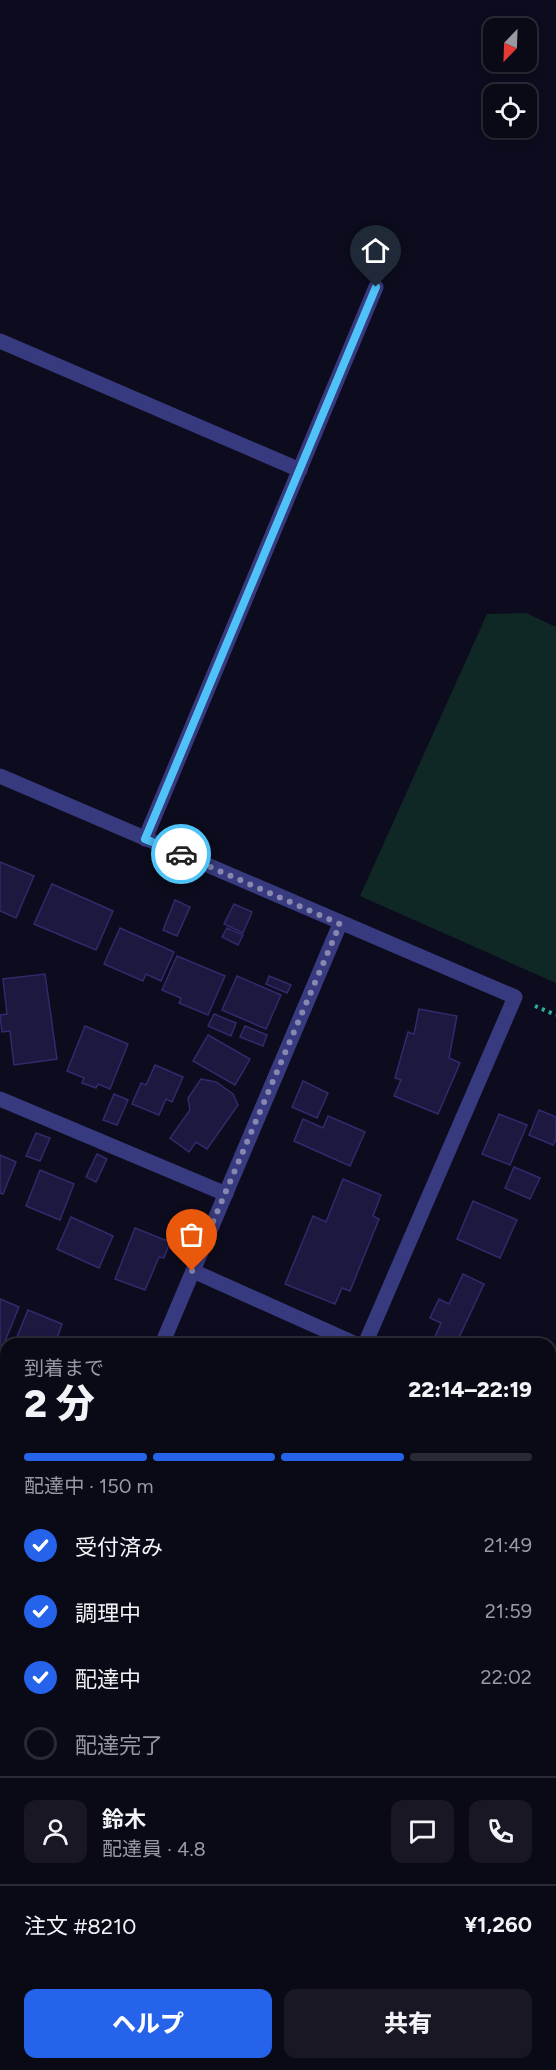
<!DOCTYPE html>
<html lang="ja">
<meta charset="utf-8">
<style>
:root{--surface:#0a0916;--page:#181723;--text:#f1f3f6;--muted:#999aa1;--line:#2a2a35;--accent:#2563eb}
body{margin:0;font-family:Figtree,"Noto Sans JP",sans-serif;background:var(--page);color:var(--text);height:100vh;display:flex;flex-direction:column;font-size:22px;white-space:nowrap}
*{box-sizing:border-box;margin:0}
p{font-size:20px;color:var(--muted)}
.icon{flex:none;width:33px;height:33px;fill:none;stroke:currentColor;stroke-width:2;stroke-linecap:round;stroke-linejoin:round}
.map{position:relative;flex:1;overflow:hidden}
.panel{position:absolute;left:0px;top:1338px;width:556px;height:732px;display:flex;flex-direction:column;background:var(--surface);border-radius:18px 18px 0 0;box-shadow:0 3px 9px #0003,0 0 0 2px var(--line)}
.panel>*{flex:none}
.needle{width:39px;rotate:203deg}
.controls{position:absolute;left:483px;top:18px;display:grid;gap:12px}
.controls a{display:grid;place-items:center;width:54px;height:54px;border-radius:12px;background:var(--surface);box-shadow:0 3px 9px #0003,0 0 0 2px var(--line);font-size:30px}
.pin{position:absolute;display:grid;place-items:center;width:51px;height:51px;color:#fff;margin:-62px -26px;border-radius:50% 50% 50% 0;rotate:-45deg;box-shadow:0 0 6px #0007}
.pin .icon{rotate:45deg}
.courier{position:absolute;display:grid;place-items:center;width:60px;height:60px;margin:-30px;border:4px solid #4fc3f7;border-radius:50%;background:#fff;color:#222;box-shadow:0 2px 8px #0007}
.head em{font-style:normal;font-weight:800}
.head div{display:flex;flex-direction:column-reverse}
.head{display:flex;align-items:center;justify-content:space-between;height:102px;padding:0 24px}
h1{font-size:39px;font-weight:800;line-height:45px}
.bar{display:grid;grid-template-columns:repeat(4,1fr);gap:9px 6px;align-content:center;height:72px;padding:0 24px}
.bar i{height:8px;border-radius:4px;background:var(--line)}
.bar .active{background:var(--accent)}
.bar p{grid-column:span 4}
.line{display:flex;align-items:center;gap:15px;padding:0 24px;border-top:2px solid var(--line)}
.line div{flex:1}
.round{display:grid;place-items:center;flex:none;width:63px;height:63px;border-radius:12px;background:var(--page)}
ol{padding:0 24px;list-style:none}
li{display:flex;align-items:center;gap:18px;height:66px}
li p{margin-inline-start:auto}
li .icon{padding:6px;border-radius:50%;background:var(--accent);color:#fff;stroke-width:4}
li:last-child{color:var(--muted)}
li i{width:33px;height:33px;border:3px solid var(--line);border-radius:50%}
.cta{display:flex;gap:12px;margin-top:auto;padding:12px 24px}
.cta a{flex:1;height:69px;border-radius:12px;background:var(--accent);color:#fff;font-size:24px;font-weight:800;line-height:69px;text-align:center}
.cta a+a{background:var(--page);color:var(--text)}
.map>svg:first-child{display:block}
.green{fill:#0f2825}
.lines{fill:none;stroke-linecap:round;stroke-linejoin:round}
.stream{stroke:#0c2543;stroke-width:9}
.building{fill:#1c183f;stroke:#312a6b;stroke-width:1.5}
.path{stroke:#2db09b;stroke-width:4;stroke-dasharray:3 4.5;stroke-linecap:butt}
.lane{stroke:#373a7e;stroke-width:15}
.street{stroke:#373a7e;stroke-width:15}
.done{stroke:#8887b0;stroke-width:6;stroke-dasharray:0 10.8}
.route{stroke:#4fc3f7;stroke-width:8}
</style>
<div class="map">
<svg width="556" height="2070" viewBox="0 0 556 2070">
<rect width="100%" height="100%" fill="#0d0c1e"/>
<!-- green -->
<polygon class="green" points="526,613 556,627 556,983 360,896 487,614"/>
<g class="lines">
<!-- stream -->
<g class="stream">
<polyline points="550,1670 556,1670"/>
<polyline points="0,1791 6,1793"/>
</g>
</g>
<!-- building -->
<g class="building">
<polygon points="0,862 34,876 16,918 0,911"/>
<polygon points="52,884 113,911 96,950 34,924"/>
<polygon points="175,900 190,907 177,936 163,930"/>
<polygon points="234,904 252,912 243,933 224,924"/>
<polygon points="120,928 174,952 161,981 146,974 143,981 104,964"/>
<polygon points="227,928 243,935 238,945 222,937"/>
<polygon points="177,956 225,976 208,1015 179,1003 181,998 162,990"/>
<polygon points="45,974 57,1059 14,1065 10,1031 2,1032 0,1015 7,1014 3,979"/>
<polygon points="237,976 281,995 266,1029 222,1010"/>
<polygon points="269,976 291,985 287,993 266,984"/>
<polygon points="419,1009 457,1016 449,1058 460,1063 438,1114 394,1096 401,1080 395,1078 408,1032 414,1034"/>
<polygon points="214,1014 236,1023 231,1036 208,1026"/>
<polygon points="85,1026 128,1044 110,1089 98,1084 96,1088 82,1083 84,1078 67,1071"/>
<polygon points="245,1026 267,1035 263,1046 240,1037"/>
<polygon points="208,1035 250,1059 235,1085 193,1061"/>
<polygon points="155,1065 183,1077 172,1102 166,1099 159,1115 132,1104 141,1083 146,1085"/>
<polygon points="201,1079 216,1082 233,1094 238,1105 207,1149 196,1142 189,1152 170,1138 190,1110 188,1098"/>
<polygon points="303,1081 328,1093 317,1118 292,1107"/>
<polygon points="114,1094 128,1100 117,1125 103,1120"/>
<polygon points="539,1110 556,1117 556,1139 553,1145 529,1135"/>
<polygon points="499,1114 527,1125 510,1165 482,1154"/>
<polygon points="328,1116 365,1132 350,1166 294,1141 303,1119 323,1128"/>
<polygon points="36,1133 50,1138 40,1161 26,1156"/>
<polygon points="97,1154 107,1159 96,1182 86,1177"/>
<polygon points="0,1155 16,1162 3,1194 0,1193"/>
<polygon points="514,1167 540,1178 530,1199 505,1188"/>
<polygon points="40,1170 74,1184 60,1220 26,1206"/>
<polygon points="343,1179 381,1195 373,1216 379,1219 350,1291 342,1288 335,1304 285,1284 313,1216 326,1222"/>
<polygon points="473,1201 517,1220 500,1258 457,1239"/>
<polygon points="71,1217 113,1236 99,1268 57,1249"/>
<polygon points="135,1228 170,1242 164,1258 159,1257 145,1290 115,1279"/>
<polygon points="463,1274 484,1284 456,1344 446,1344 434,1339 441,1323 430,1318 439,1299 449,1304"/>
<polygon points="0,1299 19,1307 3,1346 0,1345"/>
<polygon points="28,1310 62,1324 55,1344 14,1344"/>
<polygon points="0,1473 6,1476 6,1487 0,1500"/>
<polygon points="553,1553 556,1560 556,1595 550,1598 550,1555"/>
<polygon points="5,1565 6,1566 6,1638 0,1636 0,1576"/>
<polygon points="550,1702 556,1704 556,1773 550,1771 550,1719 554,1712 550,1711"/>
<polygon points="0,1837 6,1839 6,1882 0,1879"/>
<polygon points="0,1898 6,1900 6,1964 0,1978"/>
<polygon points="550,2025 556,2027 556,2070 525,2070 527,2064 550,2064"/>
</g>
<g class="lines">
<!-- path -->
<polyline class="path" points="535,1006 556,1015"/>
<!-- lane -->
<polyline class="lane" points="550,1887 556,1874"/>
<!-- street -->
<g class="street">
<polyline points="0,341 300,470"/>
<polyline points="0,776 515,997 365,1344"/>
<polyline points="145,839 376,287"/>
<polyline points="0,1099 226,1194"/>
<polyline points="193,1271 356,1344"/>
<polyline points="162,1344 340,924"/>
<polyline points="0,1401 6,1404"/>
<polyline points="550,1432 556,1434"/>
<polyline points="550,1496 556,1493"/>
<polyline points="0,1723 2,1725 6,1716"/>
<polyline points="550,1985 556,1987"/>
<polyline points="180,2070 183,2064"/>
<polyline points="460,2070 463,2064"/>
</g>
</g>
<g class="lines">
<!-- done -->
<polyline class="done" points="181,854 340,924 192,1271"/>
<!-- route -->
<polyline class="route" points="181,854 145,839 376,287"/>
</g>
</svg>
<div class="controls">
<a><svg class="needle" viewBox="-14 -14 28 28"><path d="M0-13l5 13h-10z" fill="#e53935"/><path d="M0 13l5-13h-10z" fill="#999aa1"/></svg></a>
<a><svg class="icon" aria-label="locate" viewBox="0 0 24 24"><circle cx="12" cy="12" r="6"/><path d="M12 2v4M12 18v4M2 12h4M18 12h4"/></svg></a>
</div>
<div class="pin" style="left:192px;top:1271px;background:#ea580c"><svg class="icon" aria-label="bag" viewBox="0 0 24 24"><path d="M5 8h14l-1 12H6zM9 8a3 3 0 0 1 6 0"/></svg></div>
<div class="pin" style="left:376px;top:287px;background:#1f2937"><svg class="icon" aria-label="home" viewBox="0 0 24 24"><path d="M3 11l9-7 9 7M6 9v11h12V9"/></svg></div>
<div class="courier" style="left:181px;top:854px"><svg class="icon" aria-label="car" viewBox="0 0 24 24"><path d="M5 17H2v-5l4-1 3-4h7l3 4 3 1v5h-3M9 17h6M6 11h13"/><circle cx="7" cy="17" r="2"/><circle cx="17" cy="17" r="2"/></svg></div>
<section class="panel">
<div class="head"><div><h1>2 分</h1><p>到着まで</p></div><em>22:14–22:19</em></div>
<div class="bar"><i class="active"></i><i class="active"></i><i class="active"></i><i></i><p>配達中 · 150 m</p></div>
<ol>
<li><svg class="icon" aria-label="check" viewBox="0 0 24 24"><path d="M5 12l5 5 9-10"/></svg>受付済み<p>21:49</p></li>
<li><svg class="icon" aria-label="check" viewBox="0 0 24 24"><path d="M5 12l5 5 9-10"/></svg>調理中<p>21:59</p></li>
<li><svg class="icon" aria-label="check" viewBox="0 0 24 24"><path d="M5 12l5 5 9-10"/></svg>配達中<p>22:02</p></li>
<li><i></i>配達完了</li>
</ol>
<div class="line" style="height:108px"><a class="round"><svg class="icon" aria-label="person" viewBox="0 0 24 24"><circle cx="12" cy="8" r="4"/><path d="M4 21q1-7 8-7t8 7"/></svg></a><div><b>鈴木</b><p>配達員 · 4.8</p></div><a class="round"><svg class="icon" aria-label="chat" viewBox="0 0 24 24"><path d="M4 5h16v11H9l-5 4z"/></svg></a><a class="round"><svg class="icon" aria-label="phone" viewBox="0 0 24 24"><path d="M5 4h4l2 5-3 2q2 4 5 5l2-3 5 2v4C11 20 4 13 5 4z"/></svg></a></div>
<div class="line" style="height:78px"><div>注文 #8210</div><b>¥1,260</b></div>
<div class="cta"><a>ヘルプ</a><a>共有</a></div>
</section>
</div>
